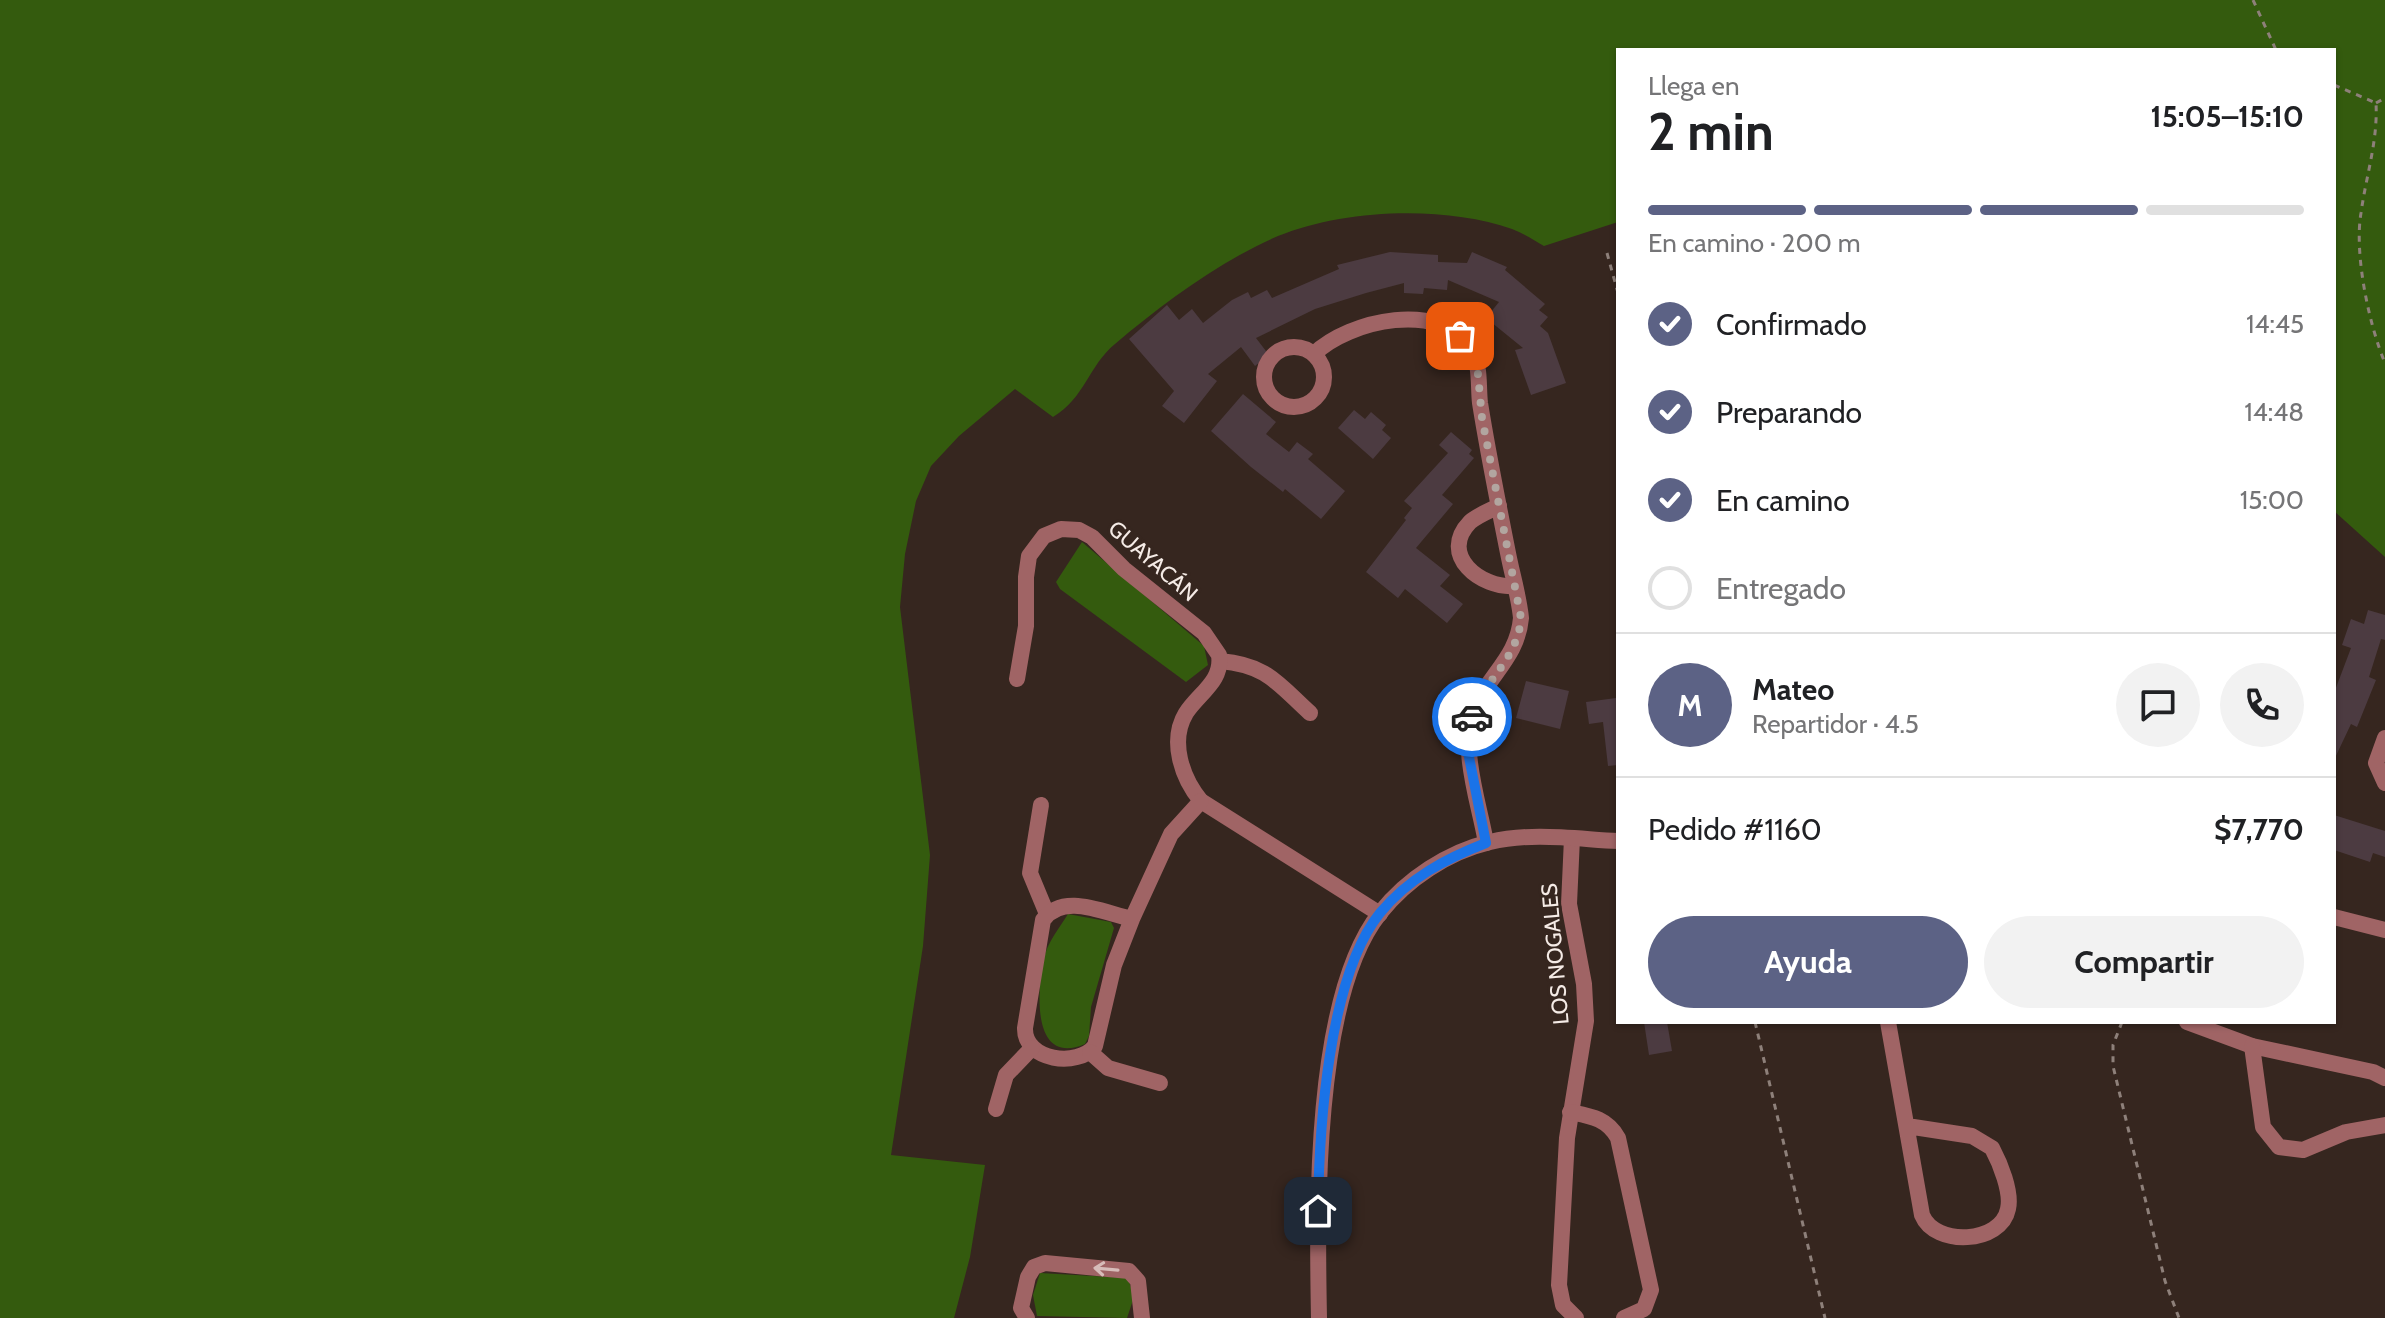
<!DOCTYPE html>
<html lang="es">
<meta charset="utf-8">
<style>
:root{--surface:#fff;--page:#f2f2f2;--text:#202124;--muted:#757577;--line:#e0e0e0;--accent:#5c6285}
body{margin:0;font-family:Cabin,sans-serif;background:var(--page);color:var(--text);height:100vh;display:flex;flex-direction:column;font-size:30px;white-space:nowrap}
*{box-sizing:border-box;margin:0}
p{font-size:26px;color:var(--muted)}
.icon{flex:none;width:44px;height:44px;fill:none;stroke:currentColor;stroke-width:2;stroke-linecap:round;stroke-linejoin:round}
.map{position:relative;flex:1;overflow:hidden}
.details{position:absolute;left:1616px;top:48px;width:720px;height:976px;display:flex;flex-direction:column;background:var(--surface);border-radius:0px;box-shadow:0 2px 6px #0004}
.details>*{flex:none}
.pin{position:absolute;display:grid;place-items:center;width:68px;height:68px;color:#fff;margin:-34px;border-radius:16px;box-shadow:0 4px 12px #0006}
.courier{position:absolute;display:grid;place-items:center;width:80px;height:80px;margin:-40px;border:6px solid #1a73e8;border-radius:50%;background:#fff;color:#222;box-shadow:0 2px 10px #0007}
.head em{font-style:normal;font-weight:700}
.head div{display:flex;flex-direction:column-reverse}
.head{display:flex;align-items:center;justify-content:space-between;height:136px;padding:0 32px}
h1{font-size:52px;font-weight:700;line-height:60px}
.bar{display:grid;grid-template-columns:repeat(4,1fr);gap:12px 8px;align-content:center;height:96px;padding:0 32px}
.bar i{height:10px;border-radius:6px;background:var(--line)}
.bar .on{background:var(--accent)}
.bar p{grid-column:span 4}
.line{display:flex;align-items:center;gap:20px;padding:0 32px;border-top:2px solid var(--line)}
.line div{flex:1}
.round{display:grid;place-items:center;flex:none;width:84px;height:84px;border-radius:42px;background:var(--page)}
ol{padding:0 32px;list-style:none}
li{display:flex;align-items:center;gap:24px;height:88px}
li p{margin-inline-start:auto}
li .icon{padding:8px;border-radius:50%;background:var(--accent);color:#fff;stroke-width:4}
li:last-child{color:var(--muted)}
li i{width:44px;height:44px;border:4px solid var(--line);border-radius:50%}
.primary-button{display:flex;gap:16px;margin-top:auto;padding:16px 32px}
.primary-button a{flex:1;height:92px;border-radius:48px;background:var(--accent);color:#fff;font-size:32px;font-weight:700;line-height:92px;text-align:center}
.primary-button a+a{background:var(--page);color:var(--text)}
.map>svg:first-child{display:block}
.green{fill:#345b0e}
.building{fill:#4c3b41}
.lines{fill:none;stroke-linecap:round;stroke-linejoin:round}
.path{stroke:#8e807a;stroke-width:3;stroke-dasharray:6 6;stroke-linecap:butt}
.street{stroke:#a06465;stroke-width:16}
.oneway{stroke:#d7bcb9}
.done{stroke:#b2a6a0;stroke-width:8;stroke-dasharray:0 14.4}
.route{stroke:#1a73e8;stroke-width:10}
.labels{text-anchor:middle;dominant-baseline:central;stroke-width:6;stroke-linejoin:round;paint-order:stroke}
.street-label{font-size:22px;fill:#f5ebe6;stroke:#36261f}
</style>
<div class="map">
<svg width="2385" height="1318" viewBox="0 0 2385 1318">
<rect width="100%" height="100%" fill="#36261f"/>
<!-- green -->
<g class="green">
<path d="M 0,0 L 2385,0 L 2385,557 L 2334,511 L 2334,50 L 1618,50 L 1618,222 L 1544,246 C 1534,240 1523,233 1512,229 C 1444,205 1344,209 1278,236 C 1220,261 1162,304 1115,344 C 1089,365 1085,398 1053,417 L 1015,389 L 959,436 L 931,466 L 916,501 L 905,554 L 900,607 L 930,855 L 923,946 L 891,1155 L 985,1165 L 970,1257 L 954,1318 L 0,1318 Z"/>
<polygon points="1082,542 1204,646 1208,665 1186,682 1060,589 1056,582"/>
<path d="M 1068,914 L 1111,922 L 1114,928 L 1091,1007 L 1089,1036 L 1085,1044 C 1031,1067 1037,990 1044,958 C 1047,943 1060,927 1068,914 Z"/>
<polygon points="1040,1273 1128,1278 1134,1297 1127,1318 1037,1316 1033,1295"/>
</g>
<!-- building -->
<g class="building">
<polygon points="1390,252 1438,255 1438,262 1467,263 1472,252 1507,267 1505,270 1545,304 1539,310 1548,317 1540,326 1548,333 1566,383 1531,395 1515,350 1523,348 1486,318 1499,302 1448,280 1447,290 1424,288 1423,294 1404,293 1404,283 1366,293 1315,309 1256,338 1269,355 1255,366 1241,347 1208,374 1217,381 1184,423 1162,406 1174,391 1129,339 1167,305 1179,320 1192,309 1203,323 1232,300 1248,292 1251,298 1267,290 1272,298 1339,269 1337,265"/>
<polygon points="1243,394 1276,422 1266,434 1289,452 1297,442 1313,454 1308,459 1345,491 1321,519 1285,489 1283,492 1251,467 1211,431"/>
<polygon points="1354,410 1365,419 1371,412 1386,425 1382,430 1391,438 1373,459 1338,428"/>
<polygon points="1451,432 1472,450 1469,454 1474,458 1442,495 1453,504 1416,548 1450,575 1440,586 1463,604 1447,623 1405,589 1398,598 1366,572 1406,520 1404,518 1412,508 1404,501 1448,453 1439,445"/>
<polygon points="2368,610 2385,615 2385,640 2381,639 2369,677 2376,680 2357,727 2351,724 2334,760 2334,693 2351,648 2342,645 2351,619 2364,624"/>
<polygon points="1526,681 1569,691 1560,729 1516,718"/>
<polygon points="1616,698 1618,765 1608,766 1603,722 1589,724 1586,702"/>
<polygon points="2334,815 2385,831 2385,857 2373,853 2370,862 2334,850"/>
<polygon points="1644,1022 1667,1022 1672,1051 1649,1055"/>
</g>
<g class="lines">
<!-- path -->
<g class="path">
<polyline points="2253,0 2276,50"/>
<path d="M 2334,85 L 2376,103 C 2378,141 2366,176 2361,213 C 2354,254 2369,325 2385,363"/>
<polyline points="2376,103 2385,98"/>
<polyline points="1607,253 1618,293"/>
<polyline points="1755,1022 1825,1318"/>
<polyline points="2122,1022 2113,1045 2113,1066 2165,1281 2179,1318"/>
</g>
<!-- street -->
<g class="street">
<circle cx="1294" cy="377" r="30"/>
<path d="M 1314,354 C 1349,320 1442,299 1471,350 C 1481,365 1478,386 1480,403 C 1488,453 1498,503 1508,553 C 1512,574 1519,597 1521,618 C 1518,653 1495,670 1479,699 C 1456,743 1478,796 1486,843"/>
<path d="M 1499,506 C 1489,511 1478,515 1470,522 C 1438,555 1481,589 1515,586"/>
<path d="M 1220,661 C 1267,665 1277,683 1310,713"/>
<path d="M 1017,679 L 1026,626 L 1026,577 L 1029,556 L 1044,536 L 1061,529 L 1079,530 L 1092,537 L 1124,569 L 1204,633 L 1219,655 C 1223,681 1199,693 1186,713 C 1169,741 1182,778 1201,801 L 1380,914"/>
<polyline points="2385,738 2376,763 2385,783"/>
<polyline points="1041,805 1030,873 1047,914"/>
<polyline points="1572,838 1569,904 1584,984 1586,1021 1567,1138 1559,1285 1563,1305 1576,1318"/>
<polyline points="2334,917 2385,930"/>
<path d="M 1132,919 C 1104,913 1063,892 1043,920 L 1025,1028 C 1024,1061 1078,1068 1095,1046 L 1114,965 L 1132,919 L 1171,834 L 1201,801"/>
<path d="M 1888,1022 L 1922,1215 C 1935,1247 2001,1244 2008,1209 C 2012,1192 2000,1163 1992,1148 L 1972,1136 L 1907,1126"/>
<polyline points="2187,1022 2252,1046 2373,1072 2385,1078"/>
<polyline points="2252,1046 2263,1127 2279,1147 2303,1150 2346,1132 2385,1125"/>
<polyline points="1090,1052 1108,1068 1160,1083"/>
<polyline points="996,1109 1006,1075 1032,1048"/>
<path d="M 1570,1112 C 1590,1116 1607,1118 1618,1138 L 1651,1290 L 1644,1309 L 1624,1318"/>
<polyline points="1027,1318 1021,1308 1028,1277 1034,1267 1045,1263 1129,1271 1138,1281 1142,1318"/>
<path d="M 1319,1318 C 1317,1213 1313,997 1380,913 C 1407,879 1448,852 1490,842 C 1532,832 1576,839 1618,841"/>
</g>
</g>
<!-- one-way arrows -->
<defs><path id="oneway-shaft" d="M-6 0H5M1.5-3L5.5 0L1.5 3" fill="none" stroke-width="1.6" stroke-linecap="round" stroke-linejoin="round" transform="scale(2)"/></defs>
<use class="oneway" href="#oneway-shaft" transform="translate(1106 1269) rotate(-175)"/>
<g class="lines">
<!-- done -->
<path class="done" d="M 1460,336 L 1471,349 L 1477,364 L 1482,418 L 1521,618 C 1518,659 1484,680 1472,717"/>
<!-- route -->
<path class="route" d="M 1318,1211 C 1319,1130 1328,977 1380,913 C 1409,878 1445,859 1486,843 L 1468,752 L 1472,717"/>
</g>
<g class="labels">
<!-- street labels -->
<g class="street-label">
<text transform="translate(1153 561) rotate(41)">GUAYACÁN</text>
<text transform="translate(1555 954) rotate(-95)">LOS NOGALES</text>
</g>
</g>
</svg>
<div class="pin" style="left:1460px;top:336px;background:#ea580c"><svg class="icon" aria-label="bag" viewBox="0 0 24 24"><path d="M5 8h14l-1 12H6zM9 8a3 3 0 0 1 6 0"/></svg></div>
<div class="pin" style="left:1318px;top:1211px;background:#1f2937"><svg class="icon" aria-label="home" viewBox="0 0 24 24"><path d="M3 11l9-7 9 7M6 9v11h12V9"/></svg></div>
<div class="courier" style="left:1472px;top:717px"><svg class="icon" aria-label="car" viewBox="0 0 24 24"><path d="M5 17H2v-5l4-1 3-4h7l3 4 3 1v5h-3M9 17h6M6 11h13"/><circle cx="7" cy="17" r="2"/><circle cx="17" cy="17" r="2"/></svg></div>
<section class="details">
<div class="head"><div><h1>2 min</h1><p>Llega en</p></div><em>15:05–15:10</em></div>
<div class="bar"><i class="on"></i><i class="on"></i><i class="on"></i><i></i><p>En camino · 200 m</p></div>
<ol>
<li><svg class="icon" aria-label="check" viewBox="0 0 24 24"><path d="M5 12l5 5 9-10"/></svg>Confirmado<p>14:45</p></li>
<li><svg class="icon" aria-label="check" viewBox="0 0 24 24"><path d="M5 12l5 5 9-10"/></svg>Preparando<p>14:48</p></li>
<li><svg class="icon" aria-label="check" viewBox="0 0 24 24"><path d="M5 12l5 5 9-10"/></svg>En camino<p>15:00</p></li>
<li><i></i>Entregado</li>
</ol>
<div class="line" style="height:144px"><b class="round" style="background:var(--accent);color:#fff">M</b><div><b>Mateo</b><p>Repartidor · 4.5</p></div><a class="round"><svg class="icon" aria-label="chat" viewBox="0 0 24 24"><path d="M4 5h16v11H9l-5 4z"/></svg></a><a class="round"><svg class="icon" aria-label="phone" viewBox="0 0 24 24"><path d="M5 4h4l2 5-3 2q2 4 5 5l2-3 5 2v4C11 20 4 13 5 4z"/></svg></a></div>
<div class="line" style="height:104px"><div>Pedido #1160</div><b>$7,770</b></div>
<div class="primary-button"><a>Ayuda</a><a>Compartir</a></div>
</section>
</div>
